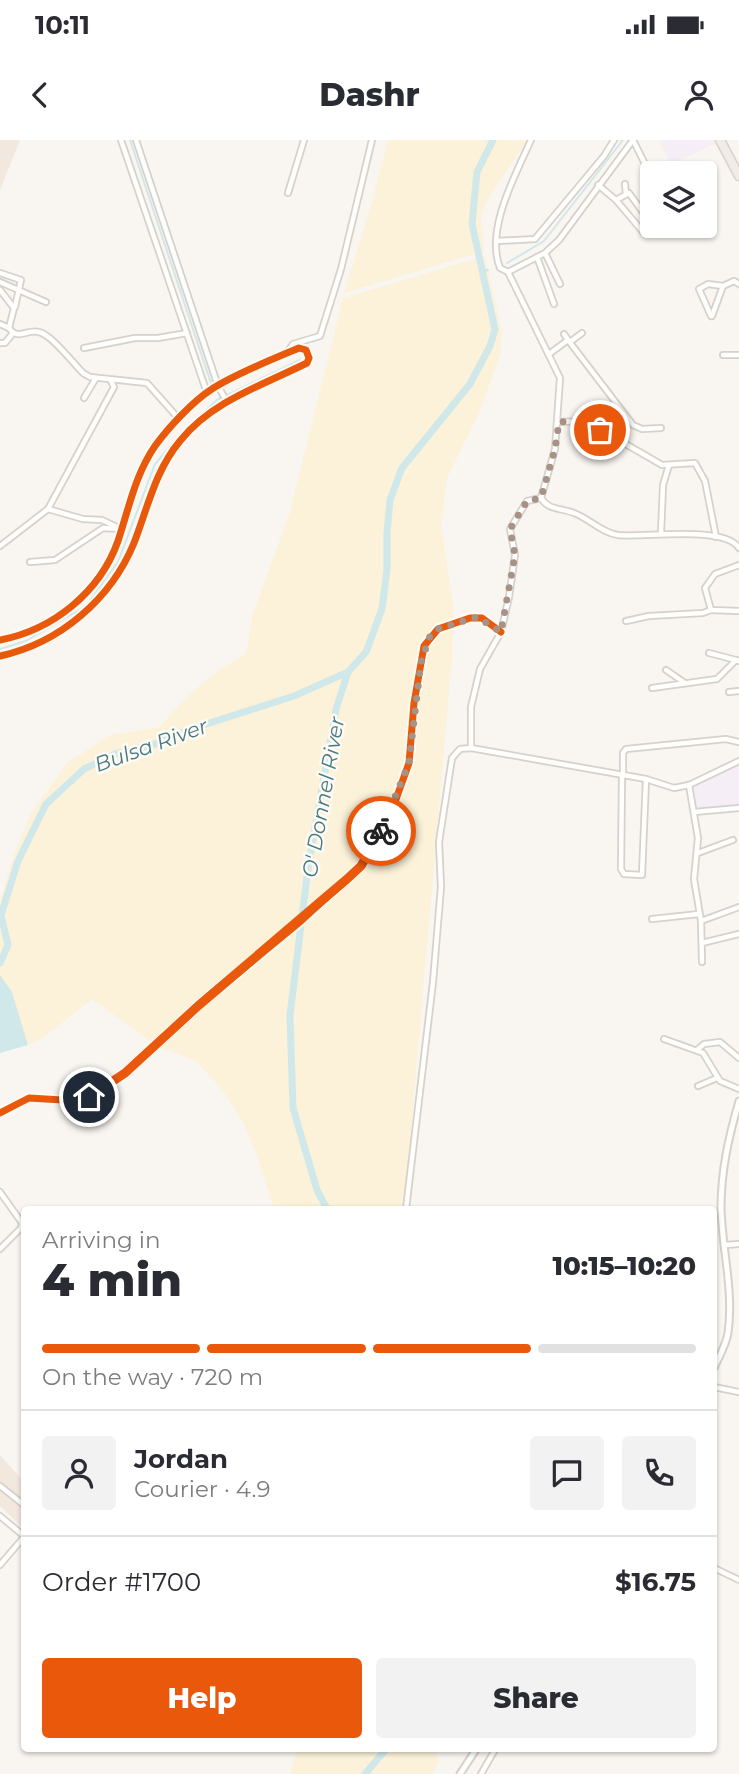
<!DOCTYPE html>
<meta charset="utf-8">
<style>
:root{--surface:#fff;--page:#f2f2f3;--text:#2b2b33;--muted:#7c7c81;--line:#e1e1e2;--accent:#ea580c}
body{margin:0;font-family:Montserrat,sans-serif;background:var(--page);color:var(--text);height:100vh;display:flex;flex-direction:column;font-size:26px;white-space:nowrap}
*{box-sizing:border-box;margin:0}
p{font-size:23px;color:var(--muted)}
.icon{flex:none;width:38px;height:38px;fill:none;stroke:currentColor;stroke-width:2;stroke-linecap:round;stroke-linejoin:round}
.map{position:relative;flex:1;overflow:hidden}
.side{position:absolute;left:21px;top:1066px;width:696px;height:546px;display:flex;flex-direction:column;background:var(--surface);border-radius:7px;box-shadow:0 2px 5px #0004}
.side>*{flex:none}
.tools{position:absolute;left:640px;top:21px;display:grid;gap:14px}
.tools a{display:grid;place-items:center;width:77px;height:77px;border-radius:7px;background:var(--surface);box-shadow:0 2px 5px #0004;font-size:35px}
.pin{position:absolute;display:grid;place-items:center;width:60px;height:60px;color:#fff;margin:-30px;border:4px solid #fff;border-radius:50%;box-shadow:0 2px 7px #0007}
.courier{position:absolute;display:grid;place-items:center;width:70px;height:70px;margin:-35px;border:5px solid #ea580c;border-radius:50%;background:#fff;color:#222;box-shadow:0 2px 9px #0007}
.summary em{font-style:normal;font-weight:800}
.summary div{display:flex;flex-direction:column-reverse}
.summary{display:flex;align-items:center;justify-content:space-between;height:119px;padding:0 21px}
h1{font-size:46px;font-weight:800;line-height:52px}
.bar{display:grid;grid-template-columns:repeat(4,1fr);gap:10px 7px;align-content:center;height:84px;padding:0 21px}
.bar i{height:9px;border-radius:5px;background:var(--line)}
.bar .on{background:var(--accent)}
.bar p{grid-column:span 4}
.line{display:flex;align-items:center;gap:18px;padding:0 21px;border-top:2px solid var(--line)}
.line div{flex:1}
.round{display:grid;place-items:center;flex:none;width:74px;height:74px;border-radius:7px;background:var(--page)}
.button{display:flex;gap:14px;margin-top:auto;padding:14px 21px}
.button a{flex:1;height:80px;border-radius:7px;background:var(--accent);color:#fff;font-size:28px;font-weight:800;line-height:80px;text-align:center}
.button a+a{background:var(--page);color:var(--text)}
.status{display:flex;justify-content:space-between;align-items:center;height:49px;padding:0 35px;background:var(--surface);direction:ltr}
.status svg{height:19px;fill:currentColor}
header{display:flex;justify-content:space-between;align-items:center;height:91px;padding:0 21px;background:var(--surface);font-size:32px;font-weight:800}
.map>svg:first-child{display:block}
.residential{fill:#f2e8de}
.education{fill:#f6eef6}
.sand{fill:#fbf2d9}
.water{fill:#d0e8ea}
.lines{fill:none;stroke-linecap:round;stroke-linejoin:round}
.stream{stroke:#d0e8ea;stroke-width:2}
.river{stroke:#d0e8ea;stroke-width:7}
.minor-casing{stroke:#d7d1cb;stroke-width:8}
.tertiary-casing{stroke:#d7d1cb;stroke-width:9}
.trunk-casing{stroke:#dad1cc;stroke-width:11}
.minor{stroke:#fefefd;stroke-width:4.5}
.tertiary{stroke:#fefefd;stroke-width:5}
.trunk{stroke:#f2ece8;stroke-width:8}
.cycleway-casing{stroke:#fffaf3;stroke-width:11}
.cycleway{stroke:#e8590c;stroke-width:7}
.done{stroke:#a69286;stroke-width:7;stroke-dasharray:0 12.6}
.route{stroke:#ea580c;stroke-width:9}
.labels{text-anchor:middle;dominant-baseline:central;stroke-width:5;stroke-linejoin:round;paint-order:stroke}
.water-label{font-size:21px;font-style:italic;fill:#437c86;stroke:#fffaf3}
</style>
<div class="status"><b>10:11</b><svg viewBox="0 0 49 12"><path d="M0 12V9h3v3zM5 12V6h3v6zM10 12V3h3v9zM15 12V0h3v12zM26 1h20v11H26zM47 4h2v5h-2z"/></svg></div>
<header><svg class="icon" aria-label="back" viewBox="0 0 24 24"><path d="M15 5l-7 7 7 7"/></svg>Dashr<svg class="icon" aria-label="person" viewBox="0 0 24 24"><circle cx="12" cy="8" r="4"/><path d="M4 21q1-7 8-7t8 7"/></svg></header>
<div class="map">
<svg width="739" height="1634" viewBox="0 0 739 1634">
<rect width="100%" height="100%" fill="#f9f5f0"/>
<!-- residential -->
<g class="residential">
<polygon points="0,0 20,0 0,50"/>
<polygon points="0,1315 24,1342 24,1389 0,1366"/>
</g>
<!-- education -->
<g class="education">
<polygon points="659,0 715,0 716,3 671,25"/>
<polygon points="739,625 739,664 696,669 690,646"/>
</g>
<!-- sand -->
<g class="sand">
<polygon points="388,0 527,0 488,59 481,75 484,111 344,153 371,66"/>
<path d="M 485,116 L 502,193 L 500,215 L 479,273 L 447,338 L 441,386 L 453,466 L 452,517 L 404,1069 L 274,1069 L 255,1010 L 244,984 L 224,952 L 196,921 L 157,906 L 92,859 L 43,898 L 28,905 L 12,852 L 0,835 L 0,762 L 13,717 L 31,673 L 67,623 L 110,595 L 160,587 C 185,557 211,532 246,514 L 253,474 L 290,372 L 343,158 Z"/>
<polygon points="297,1608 435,1608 439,1621 432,1634 291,1634"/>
</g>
<!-- water -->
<polygon class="water" points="0,835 12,852 28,905 0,913"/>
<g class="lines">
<!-- stream -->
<g class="stream">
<polyline points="130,0 211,243"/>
<polyline points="507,123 544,101 623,0"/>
<polyline points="481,132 488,130"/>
<polyline points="0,509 26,501 86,466 118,422 155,324 181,294 217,260 300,220"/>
</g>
<!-- river -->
<g class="river">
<polyline points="0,823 8,805 1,775 18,721 46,664 84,629 115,614 155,604 191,589 294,556 348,532"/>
<polyline points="327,1069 317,1050 293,968 290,875 308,728 336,569 348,532 366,512 382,469 387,430 387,393 390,360 402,328 470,244 490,206 495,189 472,84 477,32 493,0"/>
<polyline points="365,1634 387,1608"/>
</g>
<!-- minor casing -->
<g class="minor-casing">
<g id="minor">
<polyline points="121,0 207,253"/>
<polyline points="136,0 218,246 227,262"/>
<path d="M 531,0 C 515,36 485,90 500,128 L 508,132 L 560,238 L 555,309 L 541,358 C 548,370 561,368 574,373 C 588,378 602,393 618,395 C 643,398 724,385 739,408"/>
<polyline points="633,0 653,40"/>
<polyline points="625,44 626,54"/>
<polyline points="598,45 616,60 643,92"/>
<polyline points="288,53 304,0"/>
<polyline points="616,60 629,53 650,82"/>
<polyline points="497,101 535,99 604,16 614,0"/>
<polyline points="545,113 560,144"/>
<polyline points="537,117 554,164"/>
<polyline points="508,132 545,113 559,100 633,0"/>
<polyline points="0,133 21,140 15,167"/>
<polyline points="0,142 46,162"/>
<path d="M 0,150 L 14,168 L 9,188 C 18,201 26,189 39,192 C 52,195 73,223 83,233 L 90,237 L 147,243 L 179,279"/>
<polyline points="711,176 699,149 708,144 723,146 734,141 739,144"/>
<polyline points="712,176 723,146"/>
<polyline points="0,184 9,188"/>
<polyline points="564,194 568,200"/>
<polyline points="570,202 582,193"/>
<polyline points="0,203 5,203 13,193"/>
<polyline points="84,208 135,198 158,198 187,193"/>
<polyline points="286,214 293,204 320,196 341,129 372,0"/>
<polyline points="549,214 568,200 633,285 642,289 661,288"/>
<polyline points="723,215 739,215"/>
<polyline points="84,258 96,238"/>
<polyline points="559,282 586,281 662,325 695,323 705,341 716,397"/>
<polyline points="48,369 83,379 102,380 117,387"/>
<polyline points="661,393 663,345 669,325"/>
<polyline points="0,406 48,369 114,247 111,241"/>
<polyline points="30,422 55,420 103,388 121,389"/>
<polyline points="739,425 715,434 705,448 711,470 739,471"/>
<polyline points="626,481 649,476 703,473 711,470"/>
<path d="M 0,500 C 53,490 100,452 118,401 C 129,368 135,335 155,306 C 168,288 193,261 212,249 C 235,234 273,219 299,208 L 306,210 L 309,218 L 307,223 C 263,245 212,261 180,301 C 155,331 148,367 134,403 C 111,459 60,503 0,516"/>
<polyline points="709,513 736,520"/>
<polyline points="666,530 685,543"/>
<polyline points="652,548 717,539 736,520 739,521"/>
<polyline points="729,552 739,551"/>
<polyline points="471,608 471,567 480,529 501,492 509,457 515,415 510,389 527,361 541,358"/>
<polyline points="622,636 621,729 624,734 642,735 646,639"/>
<polyline points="623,636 623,613 626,609 726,599 739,602"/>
<polyline points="689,645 698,698 694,739 701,781 702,822"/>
<polyline points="694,672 739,668"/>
<polyline points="698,713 733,700"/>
<polyline points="652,779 699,774"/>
<polyline points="701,781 739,767"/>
<polyline points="702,803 739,794"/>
<polyline points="664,899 703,913 720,941 739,949"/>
<polyline points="697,910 704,904 720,902 739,918"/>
<polyline points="698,946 717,938"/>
<polyline points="0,973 29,958 79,961 101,950 125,933 198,866 301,781 361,726 391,673 409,623 414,563 424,506 438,489 470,478 482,478 501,492"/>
<polyline points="0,1052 22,1083 21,1088 0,1109"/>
<polyline points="406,1069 433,842 441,747 439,702 452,618 460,609 471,608 646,639 674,648 689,645 739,621"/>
<polyline points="724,1105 739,1104"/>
<polyline points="714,1247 739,1252"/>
<polyline points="0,1346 24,1365"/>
<polyline points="0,1376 24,1396"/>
<polyline points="0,1425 24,1397"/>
<polyline points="714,1428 739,1440"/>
<polyline points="481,1634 496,1608"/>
</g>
</g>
<!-- tertiary casing -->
<g class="tertiary-casing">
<g id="tertiary">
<path d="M 714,1228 C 719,1217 726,1205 728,1193 C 734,1151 722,1109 721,1068 C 721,1030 729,996 739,961"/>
<polyline points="460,1634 477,1608"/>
</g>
</g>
<!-- trunk casing -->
<g class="trunk-casing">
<polyline id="trunk" points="720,0 739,36"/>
</g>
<!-- minor -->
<use href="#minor" class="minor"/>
<!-- tertiary -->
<use href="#tertiary" class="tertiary"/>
<!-- trunk -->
<use href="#trunk" class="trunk"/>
<!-- cycleway casing -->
<g class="cycleway-casing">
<g id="cycleway">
<path d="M 0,500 C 53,490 100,452 118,401 C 129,368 135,335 155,306 C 168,288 193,261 212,249 C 235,234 273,219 299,208 L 306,210 L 309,218 L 307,223 C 263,245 212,261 180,301 C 155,331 148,367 134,403 C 111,459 60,503 0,516"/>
<polyline points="0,973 29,958 79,961 101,950 125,933 198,866 301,781 361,726 391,673 409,623 414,563 424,506 438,489 470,478 482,478 501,492"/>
</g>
</g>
<!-- cycleway -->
<use href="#cycleway" class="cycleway"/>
</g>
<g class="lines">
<!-- done -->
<polyline class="done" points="381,691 409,623 421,522 430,496 438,489 477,477 501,492 515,415 510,389 527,361 541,358 555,309 559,282 586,281 600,290"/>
<!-- route -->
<polyline class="route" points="89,957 125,933 198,866 347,739 361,726 381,691"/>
</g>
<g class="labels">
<!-- water labels -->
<g class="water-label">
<text transform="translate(151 605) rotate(-20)">Bulsa River</text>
<text transform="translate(323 657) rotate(-80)">O' Donnel River</text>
</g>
</g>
</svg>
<div class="tools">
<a><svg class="icon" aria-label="layers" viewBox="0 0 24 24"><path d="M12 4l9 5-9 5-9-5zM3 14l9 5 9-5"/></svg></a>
</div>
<div class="pin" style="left:600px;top:290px;background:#ea580c"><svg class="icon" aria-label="bag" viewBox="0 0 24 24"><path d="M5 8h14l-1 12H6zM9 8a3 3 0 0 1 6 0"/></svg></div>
<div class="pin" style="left:89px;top:957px;background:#1f2937"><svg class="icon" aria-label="home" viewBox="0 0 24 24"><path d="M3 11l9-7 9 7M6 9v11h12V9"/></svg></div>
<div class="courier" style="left:381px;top:691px"><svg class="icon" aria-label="bike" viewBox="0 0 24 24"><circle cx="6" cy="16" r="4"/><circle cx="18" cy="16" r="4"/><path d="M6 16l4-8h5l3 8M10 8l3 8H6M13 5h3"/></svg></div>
<section class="side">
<div class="summary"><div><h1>4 min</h1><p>Arriving in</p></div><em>10:15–10:20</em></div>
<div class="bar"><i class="on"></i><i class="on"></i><i class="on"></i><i></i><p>On the way · 720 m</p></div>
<div class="line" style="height:126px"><a class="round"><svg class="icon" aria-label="person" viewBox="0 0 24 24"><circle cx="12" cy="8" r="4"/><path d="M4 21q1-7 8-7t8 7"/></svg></a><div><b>Jordan</b><p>Courier · 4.9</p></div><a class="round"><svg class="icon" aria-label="chat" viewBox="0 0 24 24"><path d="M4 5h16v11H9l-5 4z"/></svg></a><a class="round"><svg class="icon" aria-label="phone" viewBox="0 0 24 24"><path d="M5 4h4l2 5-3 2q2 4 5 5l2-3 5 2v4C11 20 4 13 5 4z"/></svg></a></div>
<div class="line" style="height:91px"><div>Order #1700</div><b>$16.75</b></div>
<div class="button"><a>Help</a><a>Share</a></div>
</section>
</div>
